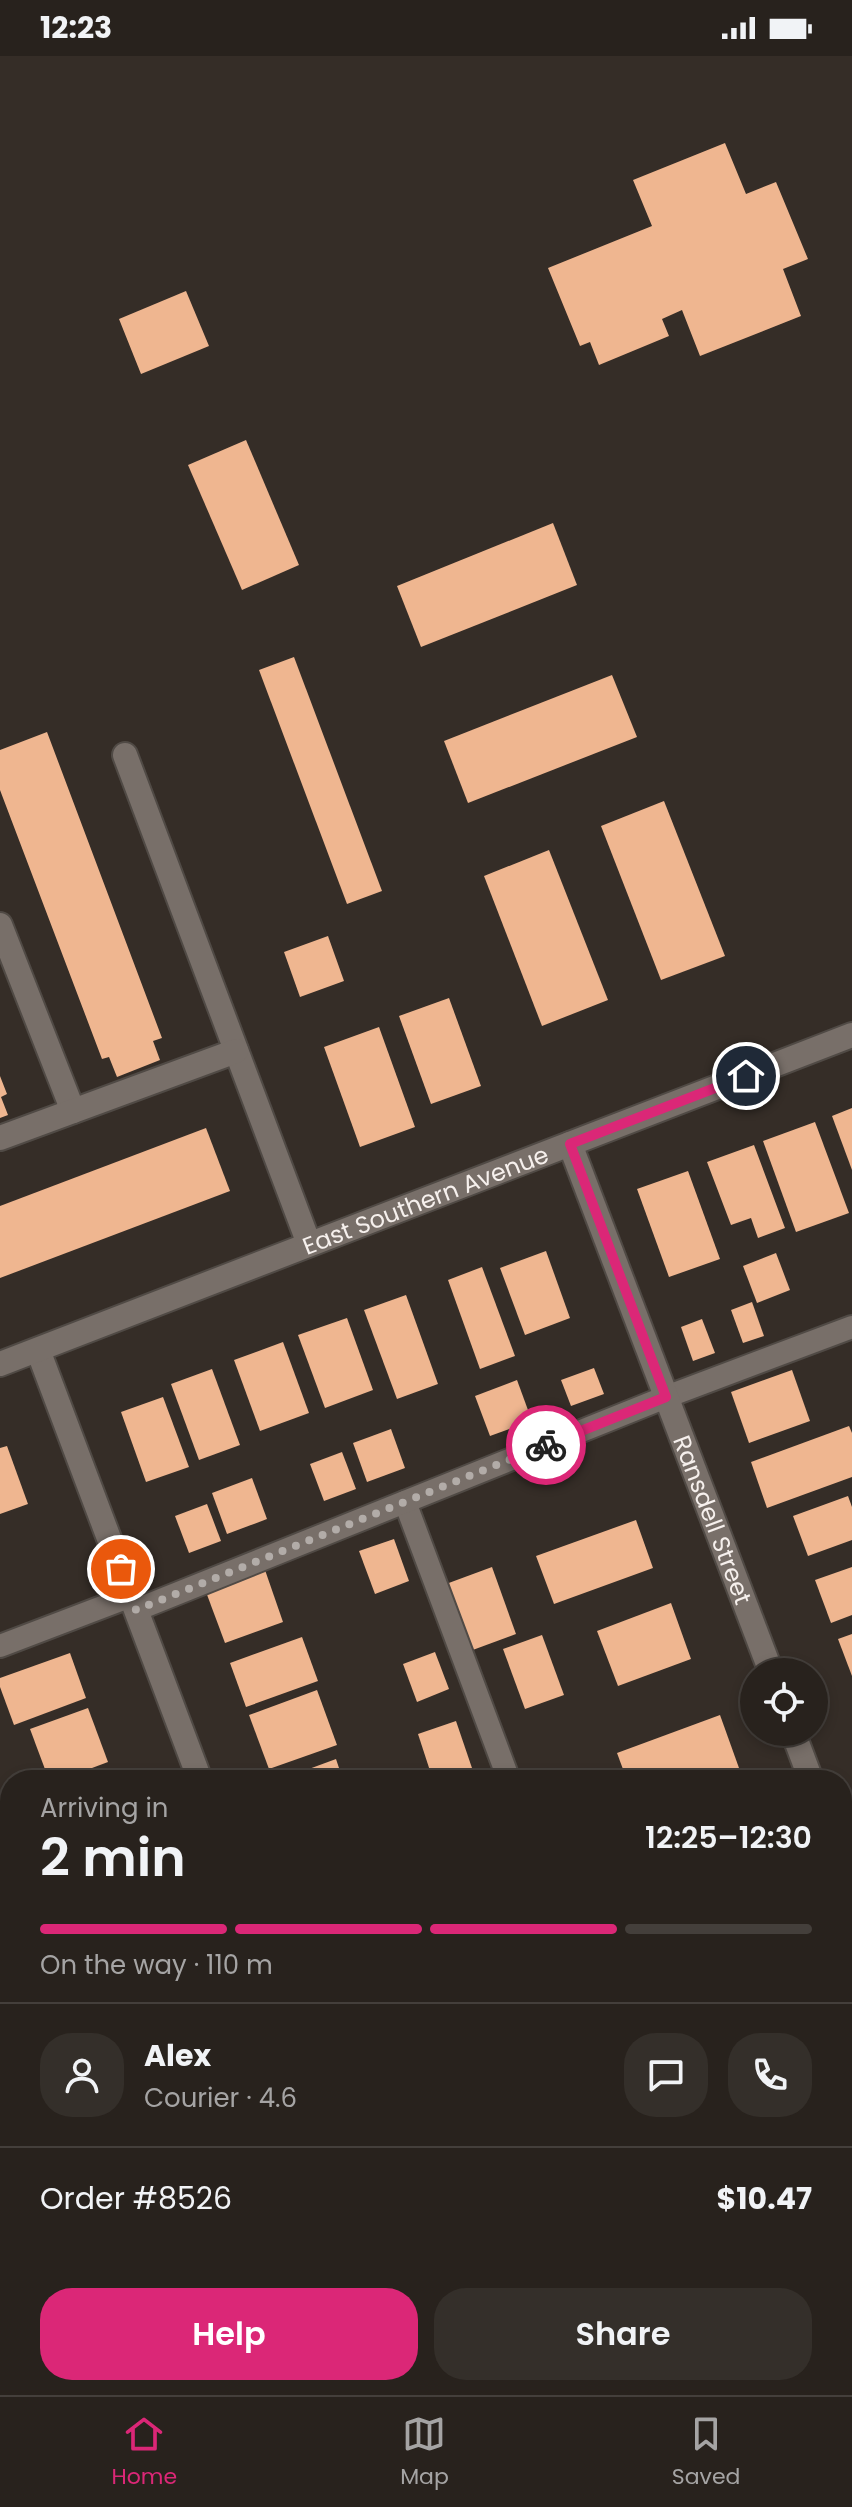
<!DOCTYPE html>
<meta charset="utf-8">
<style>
:root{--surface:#28221d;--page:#342f2a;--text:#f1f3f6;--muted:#a5a4a4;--line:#443f3b;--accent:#db2777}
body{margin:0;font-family:Poppins,sans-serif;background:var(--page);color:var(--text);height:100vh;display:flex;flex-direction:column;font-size:30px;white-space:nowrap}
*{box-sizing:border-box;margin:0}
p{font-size:26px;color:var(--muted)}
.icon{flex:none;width:44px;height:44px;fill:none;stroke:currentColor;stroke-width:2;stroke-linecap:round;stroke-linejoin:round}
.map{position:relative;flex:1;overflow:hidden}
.side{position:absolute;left:0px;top:1714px;width:852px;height:626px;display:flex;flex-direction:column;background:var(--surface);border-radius:32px 32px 0 0;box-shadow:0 4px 12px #0003,0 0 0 2px var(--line)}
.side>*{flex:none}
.buttons{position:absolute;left:740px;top:1602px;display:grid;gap:16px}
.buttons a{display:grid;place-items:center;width:88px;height:88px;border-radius:50%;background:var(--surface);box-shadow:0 4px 12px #0003,0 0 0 2px var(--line);font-size:40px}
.pin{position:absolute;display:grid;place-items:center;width:68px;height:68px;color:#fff;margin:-34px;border:4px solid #fff;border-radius:50%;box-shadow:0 2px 8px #0007}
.courier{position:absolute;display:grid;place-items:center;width:80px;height:80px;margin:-40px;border:6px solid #db2777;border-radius:50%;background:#fff;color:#222;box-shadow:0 2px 10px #0007}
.overview em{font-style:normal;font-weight:600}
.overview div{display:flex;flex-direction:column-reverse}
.overview{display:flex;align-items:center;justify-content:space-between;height:136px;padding:0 40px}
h1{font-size:52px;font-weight:600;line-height:60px}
.bar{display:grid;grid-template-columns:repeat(4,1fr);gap:12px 8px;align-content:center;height:96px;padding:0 40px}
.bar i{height:10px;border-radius:6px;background:var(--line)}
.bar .selected{background:var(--accent)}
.bar p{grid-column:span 4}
.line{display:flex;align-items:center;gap:20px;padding:0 40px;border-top:2px solid var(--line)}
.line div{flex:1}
.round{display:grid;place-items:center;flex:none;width:84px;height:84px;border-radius:32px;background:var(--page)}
.action{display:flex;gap:16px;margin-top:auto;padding:16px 40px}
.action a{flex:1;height:92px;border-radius:32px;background:var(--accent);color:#fff;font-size:32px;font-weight:600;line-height:92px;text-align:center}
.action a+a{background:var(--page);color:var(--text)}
.status{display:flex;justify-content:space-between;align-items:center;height:56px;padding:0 40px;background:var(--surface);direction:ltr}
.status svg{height:22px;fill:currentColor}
.dock{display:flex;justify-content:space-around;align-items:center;height:112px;border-top:2px solid var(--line);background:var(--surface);font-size:22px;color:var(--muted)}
.dock a{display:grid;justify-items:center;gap:4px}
.dock .selected{color:var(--accent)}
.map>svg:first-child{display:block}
.built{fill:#45372e}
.building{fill:#efb690}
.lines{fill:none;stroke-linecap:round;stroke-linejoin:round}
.service-casing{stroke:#504a45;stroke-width:26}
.minor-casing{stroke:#504a45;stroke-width:28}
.tertiary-casing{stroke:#504a45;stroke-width:28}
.service{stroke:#786f69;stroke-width:22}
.minor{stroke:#786f69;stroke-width:24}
.tertiary{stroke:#786f69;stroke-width:24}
.done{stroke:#b2aca8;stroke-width:8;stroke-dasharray:0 14.4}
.route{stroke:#db2777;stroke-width:10}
.labels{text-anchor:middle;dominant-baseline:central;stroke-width:8;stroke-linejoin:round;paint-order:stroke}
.street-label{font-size:24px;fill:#f6f0ed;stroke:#352d27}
</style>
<div class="status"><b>12:23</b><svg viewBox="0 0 49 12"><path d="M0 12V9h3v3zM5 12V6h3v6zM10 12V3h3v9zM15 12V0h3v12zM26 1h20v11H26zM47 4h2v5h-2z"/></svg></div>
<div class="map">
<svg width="852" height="2339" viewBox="0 0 852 2339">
<rect width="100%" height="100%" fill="#352d27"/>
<!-- built -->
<polygon class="built" points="852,1923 852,2339 0,2339 0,2240 10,2236 10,2330 842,2330 842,1927"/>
<!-- building -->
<g class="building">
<polygon points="725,87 746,138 776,126 808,203 783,213 801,260 700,300 682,254 662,263 669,280 599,309 590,286 580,290 548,212 652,170 633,124"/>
<polygon points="186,235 209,290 141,318 119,263"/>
<polygon points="246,384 299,509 242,534 188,409"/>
<polygon points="553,467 577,529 421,591 397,530"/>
<polygon points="294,601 382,835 347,848 259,614"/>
<polygon points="612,619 637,681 468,747 444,685"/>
<polygon points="47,676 162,982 153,985 160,1004 117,1021 109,1001 102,1003 0,734 0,694"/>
<polygon points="664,745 725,900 661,924 601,770"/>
<polygon points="549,794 608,944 542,970 484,820"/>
<polygon points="328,880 344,925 300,941 284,896"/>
<polygon points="449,942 481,1030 431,1048 399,960"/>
<polygon points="379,971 415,1071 360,1091 324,991"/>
<polygon points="0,1020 7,1038 1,1041 8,1059 0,1062"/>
<polygon points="852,1052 852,1114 832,1060"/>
<polygon points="815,1066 849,1157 796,1176 763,1085"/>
<polygon points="206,1072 230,1135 0,1222 0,1150"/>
<polygon points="754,1089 785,1172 758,1182 751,1162 731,1169 707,1106"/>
<polygon points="688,1115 720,1203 669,1221 637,1133"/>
<polygon points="546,1195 570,1262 525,1279 500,1212"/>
<polygon points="776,1197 790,1234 757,1247 743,1210"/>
<polygon points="482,1211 515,1300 480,1313 448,1224"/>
<polygon points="406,1239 438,1328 397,1343 364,1254"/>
<polygon points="752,1246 764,1280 743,1287 731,1254"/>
<polygon points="347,1262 373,1334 325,1352 298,1279"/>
<polygon points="702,1263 715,1297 693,1305 681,1271"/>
<polygon points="283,1286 309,1357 260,1375 234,1304"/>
<polygon points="594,1312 604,1338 571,1350 561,1324"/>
<polygon points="212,1313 240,1389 199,1404 171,1328"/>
<polygon points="792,1314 810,1365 749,1387 731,1336"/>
<polygon points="517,1324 532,1365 490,1380 475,1340"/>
<polygon points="163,1341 189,1411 146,1426 121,1356"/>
<polygon points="849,1370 852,1377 852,1421 767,1452 751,1406"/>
<polygon points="391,1373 405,1412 367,1426 353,1387"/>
<polygon points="7,1390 28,1448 0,1458 0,1392"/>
<polygon points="342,1396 356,1433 324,1445 310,1408"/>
<polygon points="252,1422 267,1463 227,1478 212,1437"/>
<polygon points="848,1440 852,1451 852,1484 808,1500 793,1460"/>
<polygon points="207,1448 221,1485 189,1497 175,1460"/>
<polygon points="636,1464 653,1512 554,1548 536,1500"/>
<polygon points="394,1483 409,1525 375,1538 359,1495"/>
<polygon points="492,1511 516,1578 470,1595 446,1528"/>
<polygon points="852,1511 852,1559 831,1567 815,1524"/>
<polygon points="265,1514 283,1566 225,1587 206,1536"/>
<polygon points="671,1547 691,1603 618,1630 597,1575"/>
<polygon points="852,1578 852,1620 838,1583"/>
<polygon points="542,1579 564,1639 525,1653 503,1593"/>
<polygon points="302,1581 318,1625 246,1651 230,1607"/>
<polygon points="435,1596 449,1633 417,1646 403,1608"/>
<polygon points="70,1597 86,1642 14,1669 0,1631 0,1622"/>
<polygon points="317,1634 337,1689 269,1713 249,1659"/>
<polygon points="88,1652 108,1706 60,1724 49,1724 30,1673"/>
<polygon points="720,1659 739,1712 704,1724 627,1724 617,1697"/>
<polygon points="456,1665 473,1715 446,1724 433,1724 418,1678"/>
<polygon points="336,1703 343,1724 279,1724"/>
<polygon points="114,1717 116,1724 95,1724"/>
<polygon points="10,1898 10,1941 0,1945 0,1902"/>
<polygon points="6,2132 10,2142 10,2172 0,2176 0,2134"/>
<polygon points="9,2193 10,2225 0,2228 0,2196"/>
</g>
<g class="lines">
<!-- service casing -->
<g class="service-casing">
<g id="service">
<polyline points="405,1446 509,1724"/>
<polyline points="136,1554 666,1341 852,1271"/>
<polyline points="0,1590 131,1540"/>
<polyline points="0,2028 10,2054"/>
</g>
</g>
<!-- minor casing -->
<g class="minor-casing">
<g id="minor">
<polyline points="125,699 309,1188"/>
<polyline points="0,869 73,1055"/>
<polyline points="0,1082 236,995"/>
<path id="s1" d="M 570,1088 L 771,1616"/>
<polyline points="38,1294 200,1724"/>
<polyline points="793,1676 811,1724"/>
<polyline points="842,1805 852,1831"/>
</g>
</g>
<!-- tertiary casing -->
<g class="tertiary-casing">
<g id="tertiary">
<path id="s2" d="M 0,1308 L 852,979"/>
</g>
</g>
<!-- service -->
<use href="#service" class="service"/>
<!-- minor -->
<use href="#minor" class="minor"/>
<!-- tertiary -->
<use href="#tertiary" class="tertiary"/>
</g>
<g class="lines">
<!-- done -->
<polyline class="done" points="121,1513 136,1554 546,1389"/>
<!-- route -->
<polyline class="route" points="546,1389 666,1341 570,1088 746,1020"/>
</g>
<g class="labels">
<!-- street labels -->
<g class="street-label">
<text stroke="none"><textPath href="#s2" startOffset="456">East Southern Avenue</textPath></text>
<text stroke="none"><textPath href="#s1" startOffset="402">Ransdell Street</textPath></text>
</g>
</g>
</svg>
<div class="buttons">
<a><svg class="icon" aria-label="locate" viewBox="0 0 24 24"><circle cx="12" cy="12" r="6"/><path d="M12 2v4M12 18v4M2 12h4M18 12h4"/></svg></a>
</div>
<div class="pin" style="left:121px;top:1513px;background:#ea580c"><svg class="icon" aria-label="bag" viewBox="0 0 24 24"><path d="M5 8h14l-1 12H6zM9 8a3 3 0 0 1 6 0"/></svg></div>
<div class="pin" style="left:746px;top:1020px;background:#1f2937"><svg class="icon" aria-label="home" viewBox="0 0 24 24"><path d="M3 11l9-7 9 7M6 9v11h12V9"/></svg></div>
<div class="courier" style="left:546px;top:1389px"><svg class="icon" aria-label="bike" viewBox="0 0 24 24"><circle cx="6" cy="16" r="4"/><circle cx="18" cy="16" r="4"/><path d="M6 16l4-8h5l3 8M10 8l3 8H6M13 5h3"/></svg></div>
<section class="side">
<div class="overview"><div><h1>2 min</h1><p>Arriving in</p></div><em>12:25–12:30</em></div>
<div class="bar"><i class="selected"></i><i class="selected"></i><i class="selected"></i><i></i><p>On the way · 110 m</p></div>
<div class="line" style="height:144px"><a class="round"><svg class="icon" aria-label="person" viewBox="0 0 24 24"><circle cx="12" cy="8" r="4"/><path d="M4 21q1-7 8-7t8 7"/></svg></a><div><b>Alex</b><p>Courier · 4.6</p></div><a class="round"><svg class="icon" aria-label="chat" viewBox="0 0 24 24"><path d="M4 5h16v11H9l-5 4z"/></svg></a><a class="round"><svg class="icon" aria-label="phone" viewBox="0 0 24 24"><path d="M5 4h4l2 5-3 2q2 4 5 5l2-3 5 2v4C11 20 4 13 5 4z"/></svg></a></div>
<div class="line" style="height:104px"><div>Order #8526</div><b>$10.47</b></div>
<div class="action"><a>Help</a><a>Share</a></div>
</section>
</div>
<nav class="dock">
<a class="selected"><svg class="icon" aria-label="home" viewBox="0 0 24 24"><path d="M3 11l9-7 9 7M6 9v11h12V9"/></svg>Home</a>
<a><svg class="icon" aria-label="map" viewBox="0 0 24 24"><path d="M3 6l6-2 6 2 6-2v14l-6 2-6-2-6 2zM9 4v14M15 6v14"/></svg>Map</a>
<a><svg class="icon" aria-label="saved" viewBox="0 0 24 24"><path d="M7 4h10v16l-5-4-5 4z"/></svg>Saved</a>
</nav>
